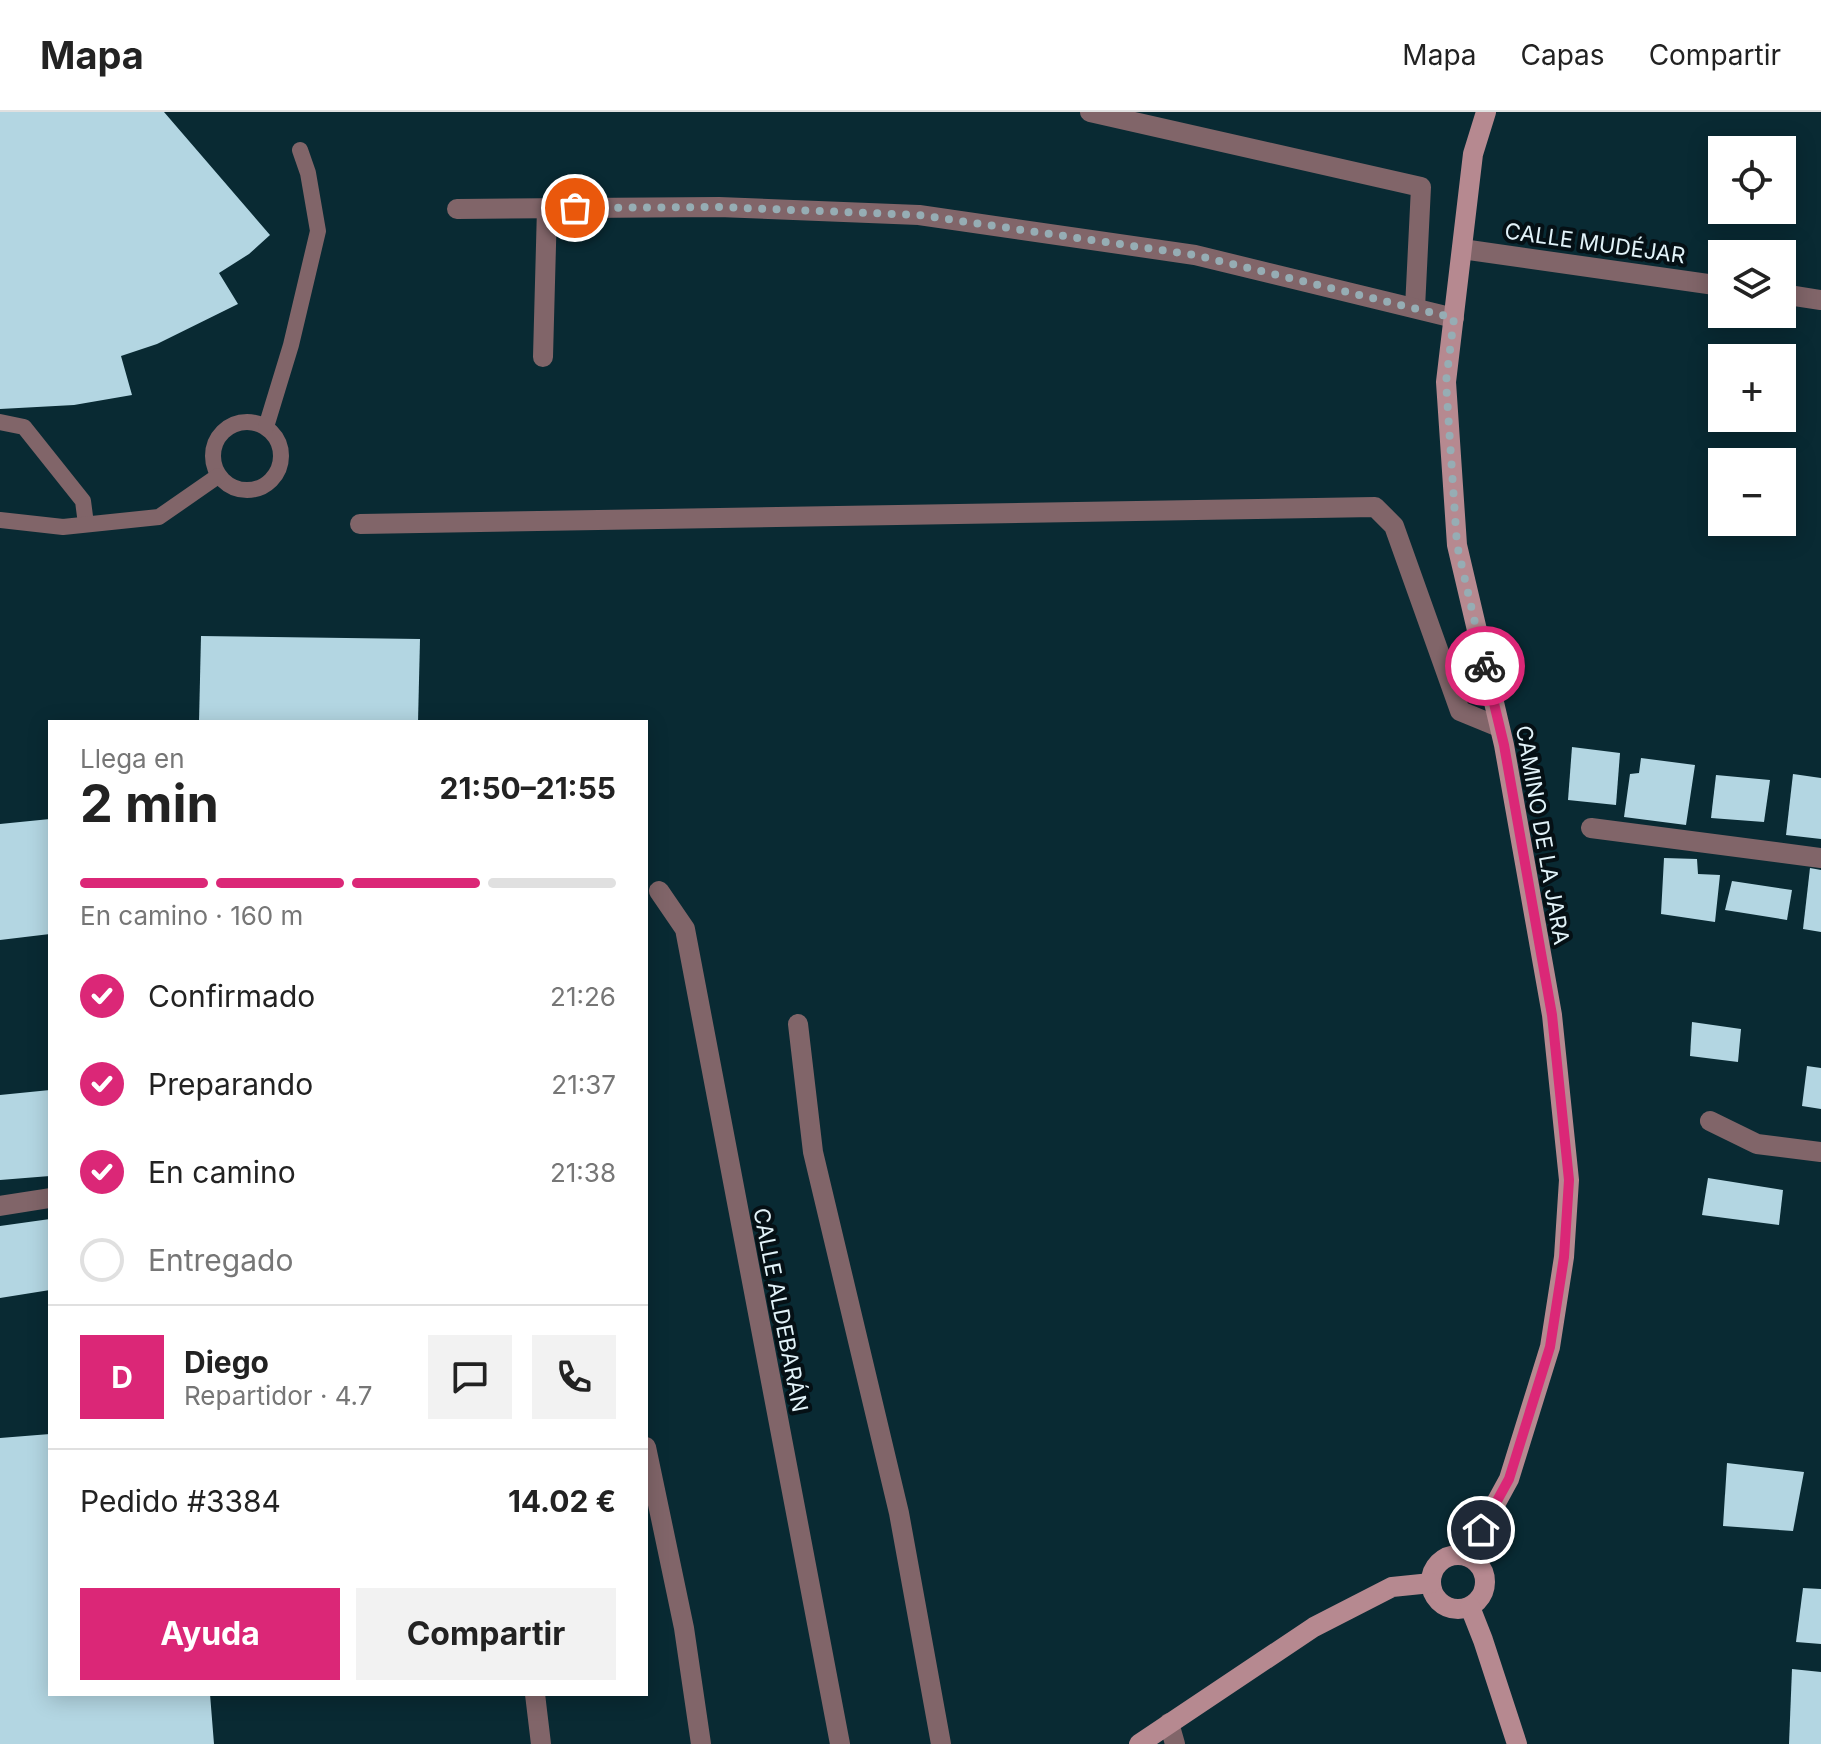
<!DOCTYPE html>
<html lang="es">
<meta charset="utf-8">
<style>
:root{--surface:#fff;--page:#f2f2f2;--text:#222;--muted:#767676;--line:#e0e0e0;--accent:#db2777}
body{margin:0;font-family:Inter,sans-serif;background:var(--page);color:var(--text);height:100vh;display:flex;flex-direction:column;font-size:30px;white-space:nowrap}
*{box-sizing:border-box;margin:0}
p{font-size:26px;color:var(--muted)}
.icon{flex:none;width:44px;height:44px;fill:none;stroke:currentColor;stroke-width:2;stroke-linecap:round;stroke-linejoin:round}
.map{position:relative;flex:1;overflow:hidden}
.sheet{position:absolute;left:48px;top:608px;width:600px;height:976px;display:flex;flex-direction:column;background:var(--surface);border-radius:0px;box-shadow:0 4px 20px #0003}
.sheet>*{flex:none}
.fabs{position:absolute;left:1708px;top:24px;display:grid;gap:16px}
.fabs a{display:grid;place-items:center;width:88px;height:88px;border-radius:0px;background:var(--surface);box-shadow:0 4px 20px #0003;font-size:40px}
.pin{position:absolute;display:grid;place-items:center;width:68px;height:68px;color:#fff;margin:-34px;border:4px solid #fff;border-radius:50%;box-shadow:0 2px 8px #0007}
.courier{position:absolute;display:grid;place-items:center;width:80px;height:80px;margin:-40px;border:6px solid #db2777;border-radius:50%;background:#fff;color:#222;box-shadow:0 2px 10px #0007}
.head em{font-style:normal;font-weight:700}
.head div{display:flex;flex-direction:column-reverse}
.head{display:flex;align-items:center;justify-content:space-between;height:136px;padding:0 32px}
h1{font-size:52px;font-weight:700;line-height:60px}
.bar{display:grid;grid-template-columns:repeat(4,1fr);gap:12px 8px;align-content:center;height:96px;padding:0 32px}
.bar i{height:10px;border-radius:6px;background:var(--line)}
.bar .current{background:var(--accent)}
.bar p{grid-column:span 4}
.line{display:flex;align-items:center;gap:20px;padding:0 32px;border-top:2px solid var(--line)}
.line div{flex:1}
.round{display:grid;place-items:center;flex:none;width:84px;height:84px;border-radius:0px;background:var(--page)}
ol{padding:0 32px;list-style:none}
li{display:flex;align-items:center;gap:24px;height:88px}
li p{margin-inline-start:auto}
li .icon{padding:8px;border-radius:50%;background:var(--accent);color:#fff;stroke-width:4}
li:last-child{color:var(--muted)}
li i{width:44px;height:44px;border:4px solid var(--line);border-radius:50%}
.button{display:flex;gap:16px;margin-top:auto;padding:16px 32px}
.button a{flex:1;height:92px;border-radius:0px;background:var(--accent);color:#fff;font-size:32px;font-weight:700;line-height:92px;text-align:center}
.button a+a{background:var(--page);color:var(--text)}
header{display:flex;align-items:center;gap:48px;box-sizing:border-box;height:112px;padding:0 40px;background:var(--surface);border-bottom:2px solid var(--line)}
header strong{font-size:38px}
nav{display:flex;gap:44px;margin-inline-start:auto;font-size:28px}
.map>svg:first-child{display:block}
.building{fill:#b3d6e2}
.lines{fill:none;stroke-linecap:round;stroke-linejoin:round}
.lane{stroke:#816569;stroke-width:16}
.street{stroke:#816569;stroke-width:20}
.secondary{stroke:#b68990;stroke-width:20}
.done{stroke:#96adb4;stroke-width:8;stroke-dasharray:0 14.4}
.route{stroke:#db2777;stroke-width:10}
.labels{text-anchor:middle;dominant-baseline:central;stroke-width:8;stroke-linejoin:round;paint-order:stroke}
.street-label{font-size:22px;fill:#e2f3f9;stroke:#051015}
</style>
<header>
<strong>Mapa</strong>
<nav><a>Mapa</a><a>Capas</a><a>Compartir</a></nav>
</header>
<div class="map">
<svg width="1821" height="1632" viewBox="0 0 1821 1632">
<rect width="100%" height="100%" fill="#092a33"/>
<!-- building -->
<g class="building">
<polygon points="0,0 164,0 270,123 249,142 219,161 238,192 157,232 121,244 132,283 74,293 0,297"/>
<polygon points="201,524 420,527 418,610 199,610"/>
<polygon points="1572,635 1620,641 1616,693 1568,688"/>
<polygon points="1641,646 1695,653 1686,713 1624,705 1630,662 1639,661"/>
<polygon points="1793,662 1821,666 1821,727 1786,723"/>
<polygon points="1716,663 1770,668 1764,710 1711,706"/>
<polygon points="50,707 50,822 0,828 0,712"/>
<polygon points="1664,746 1697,747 1698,762 1720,763 1715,810 1661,802"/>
<polygon points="1810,756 1821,758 1821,820 1803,817"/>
<polygon points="1732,769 1792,778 1787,808 1725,798"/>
<polygon points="1692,910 1741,917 1738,950 1690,944"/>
<polygon points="1807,954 1821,956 1821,997 1802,994"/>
<polygon points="50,978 50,1064 0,1068 0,983"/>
<polygon points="1708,1066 1783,1078 1779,1113 1702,1103"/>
<polygon points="50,1107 50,1178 0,1186 0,1114"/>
<polygon points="50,1322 50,1582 210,1582 214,1632 0,1632 0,1326"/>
<polygon points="1727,1351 1804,1360 1793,1419 1723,1414"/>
<polygon points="1803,1476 1821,1477 1821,1532 1796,1530"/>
<polygon points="1792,1557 1821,1560 1821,1632 1789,1632"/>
</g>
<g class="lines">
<!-- lane -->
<g class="lane">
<circle cx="247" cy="344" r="34"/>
<polyline points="0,310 24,315 83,389 86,412"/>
<polyline points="266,315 291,233 318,119 308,61 300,38"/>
<polyline points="0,408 63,415 159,405 218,364"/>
</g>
<!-- street -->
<g class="street">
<polyline points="1090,0 1421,75 1415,196"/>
<polyline points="457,97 719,95 919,103 1195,143 1454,206"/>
<polyline points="1462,137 1722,174"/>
<polyline points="1782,182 1821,188"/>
<polyline points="543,245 547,96"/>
<polyline points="360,412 1375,395 1394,414 1460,599 1499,615"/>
<polyline points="1591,716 1821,746"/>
<polyline points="659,779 685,817 840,1632"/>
<polyline points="798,912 813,1040 899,1401 941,1632"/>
<polyline points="1710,1009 1757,1032 1821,1040"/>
<polyline points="0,1094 50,1086"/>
<polyline points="646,1335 684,1516 701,1632"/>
<polyline points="535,1582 541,1632"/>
<polyline points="1169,1611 1175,1632"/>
</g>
<!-- secondary -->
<g class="secondary">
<circle cx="1458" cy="1470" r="27"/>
<polyline points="1467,1444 1509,1367 1550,1235 1564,1145 1569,1068 1552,903 1504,633 1457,433 1446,270 1473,42 1486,0"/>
<polyline points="1470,1495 1483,1528 1517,1632"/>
<polyline points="1139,1632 1314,1515 1392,1475 1431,1471"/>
</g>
</g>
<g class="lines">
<!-- done -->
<polyline class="done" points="575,96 719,95 919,103 1195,143 1454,206 1446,270 1457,433 1485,554"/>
<!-- route -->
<polyline class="route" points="1481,1418 1509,1367 1550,1235 1564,1145 1569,1068 1552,903 1504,633 1485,554"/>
</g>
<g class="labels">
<!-- street labels -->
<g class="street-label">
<text transform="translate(1595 131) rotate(8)">CALLE MUDÉJAR</text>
<text transform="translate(1543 723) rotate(80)">CAMINO DE LA JARA</text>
<text transform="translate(781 1198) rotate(79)">CALLE ALDEBARÁN</text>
</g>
</g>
</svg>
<div class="fabs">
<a><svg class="icon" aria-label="locate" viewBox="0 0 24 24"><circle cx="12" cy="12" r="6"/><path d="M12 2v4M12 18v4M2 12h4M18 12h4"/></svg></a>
<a><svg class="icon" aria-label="layers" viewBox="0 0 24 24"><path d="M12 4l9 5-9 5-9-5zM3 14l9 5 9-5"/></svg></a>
<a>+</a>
<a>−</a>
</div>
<div class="pin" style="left:575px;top:96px;background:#ea580c"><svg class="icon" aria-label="bag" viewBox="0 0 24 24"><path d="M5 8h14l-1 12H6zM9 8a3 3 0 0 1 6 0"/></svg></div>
<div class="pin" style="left:1481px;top:1418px;background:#1f2937"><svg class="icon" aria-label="home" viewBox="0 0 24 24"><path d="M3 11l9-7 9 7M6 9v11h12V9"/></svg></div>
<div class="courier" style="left:1485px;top:554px"><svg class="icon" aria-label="bike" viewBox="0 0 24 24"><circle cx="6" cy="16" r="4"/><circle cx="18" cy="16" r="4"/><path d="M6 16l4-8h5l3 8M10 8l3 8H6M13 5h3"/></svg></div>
<section class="sheet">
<div class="head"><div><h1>2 min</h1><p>Llega en</p></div><em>21:50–21:55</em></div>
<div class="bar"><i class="current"></i><i class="current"></i><i class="current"></i><i></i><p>En camino · 160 m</p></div>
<ol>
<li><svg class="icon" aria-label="check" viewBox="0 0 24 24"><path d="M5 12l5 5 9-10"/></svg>Confirmado<p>21:26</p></li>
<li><svg class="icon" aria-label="check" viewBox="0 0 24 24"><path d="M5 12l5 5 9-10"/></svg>Preparando<p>21:37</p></li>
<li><svg class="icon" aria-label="check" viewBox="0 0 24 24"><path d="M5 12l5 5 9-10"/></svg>En camino<p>21:38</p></li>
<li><i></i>Entregado</li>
</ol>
<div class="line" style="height:144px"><b class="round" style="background:var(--accent);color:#fff">D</b><div><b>Diego</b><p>Repartidor · 4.7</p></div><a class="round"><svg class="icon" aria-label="chat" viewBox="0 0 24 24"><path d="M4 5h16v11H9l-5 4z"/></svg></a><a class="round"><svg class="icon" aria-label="phone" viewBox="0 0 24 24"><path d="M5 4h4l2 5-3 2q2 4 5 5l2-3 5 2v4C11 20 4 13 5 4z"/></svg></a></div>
<div class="line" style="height:104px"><div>Pedido #3384</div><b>14.02 €</b></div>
<div class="button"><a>Ayuda</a><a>Compartir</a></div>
</section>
</div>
